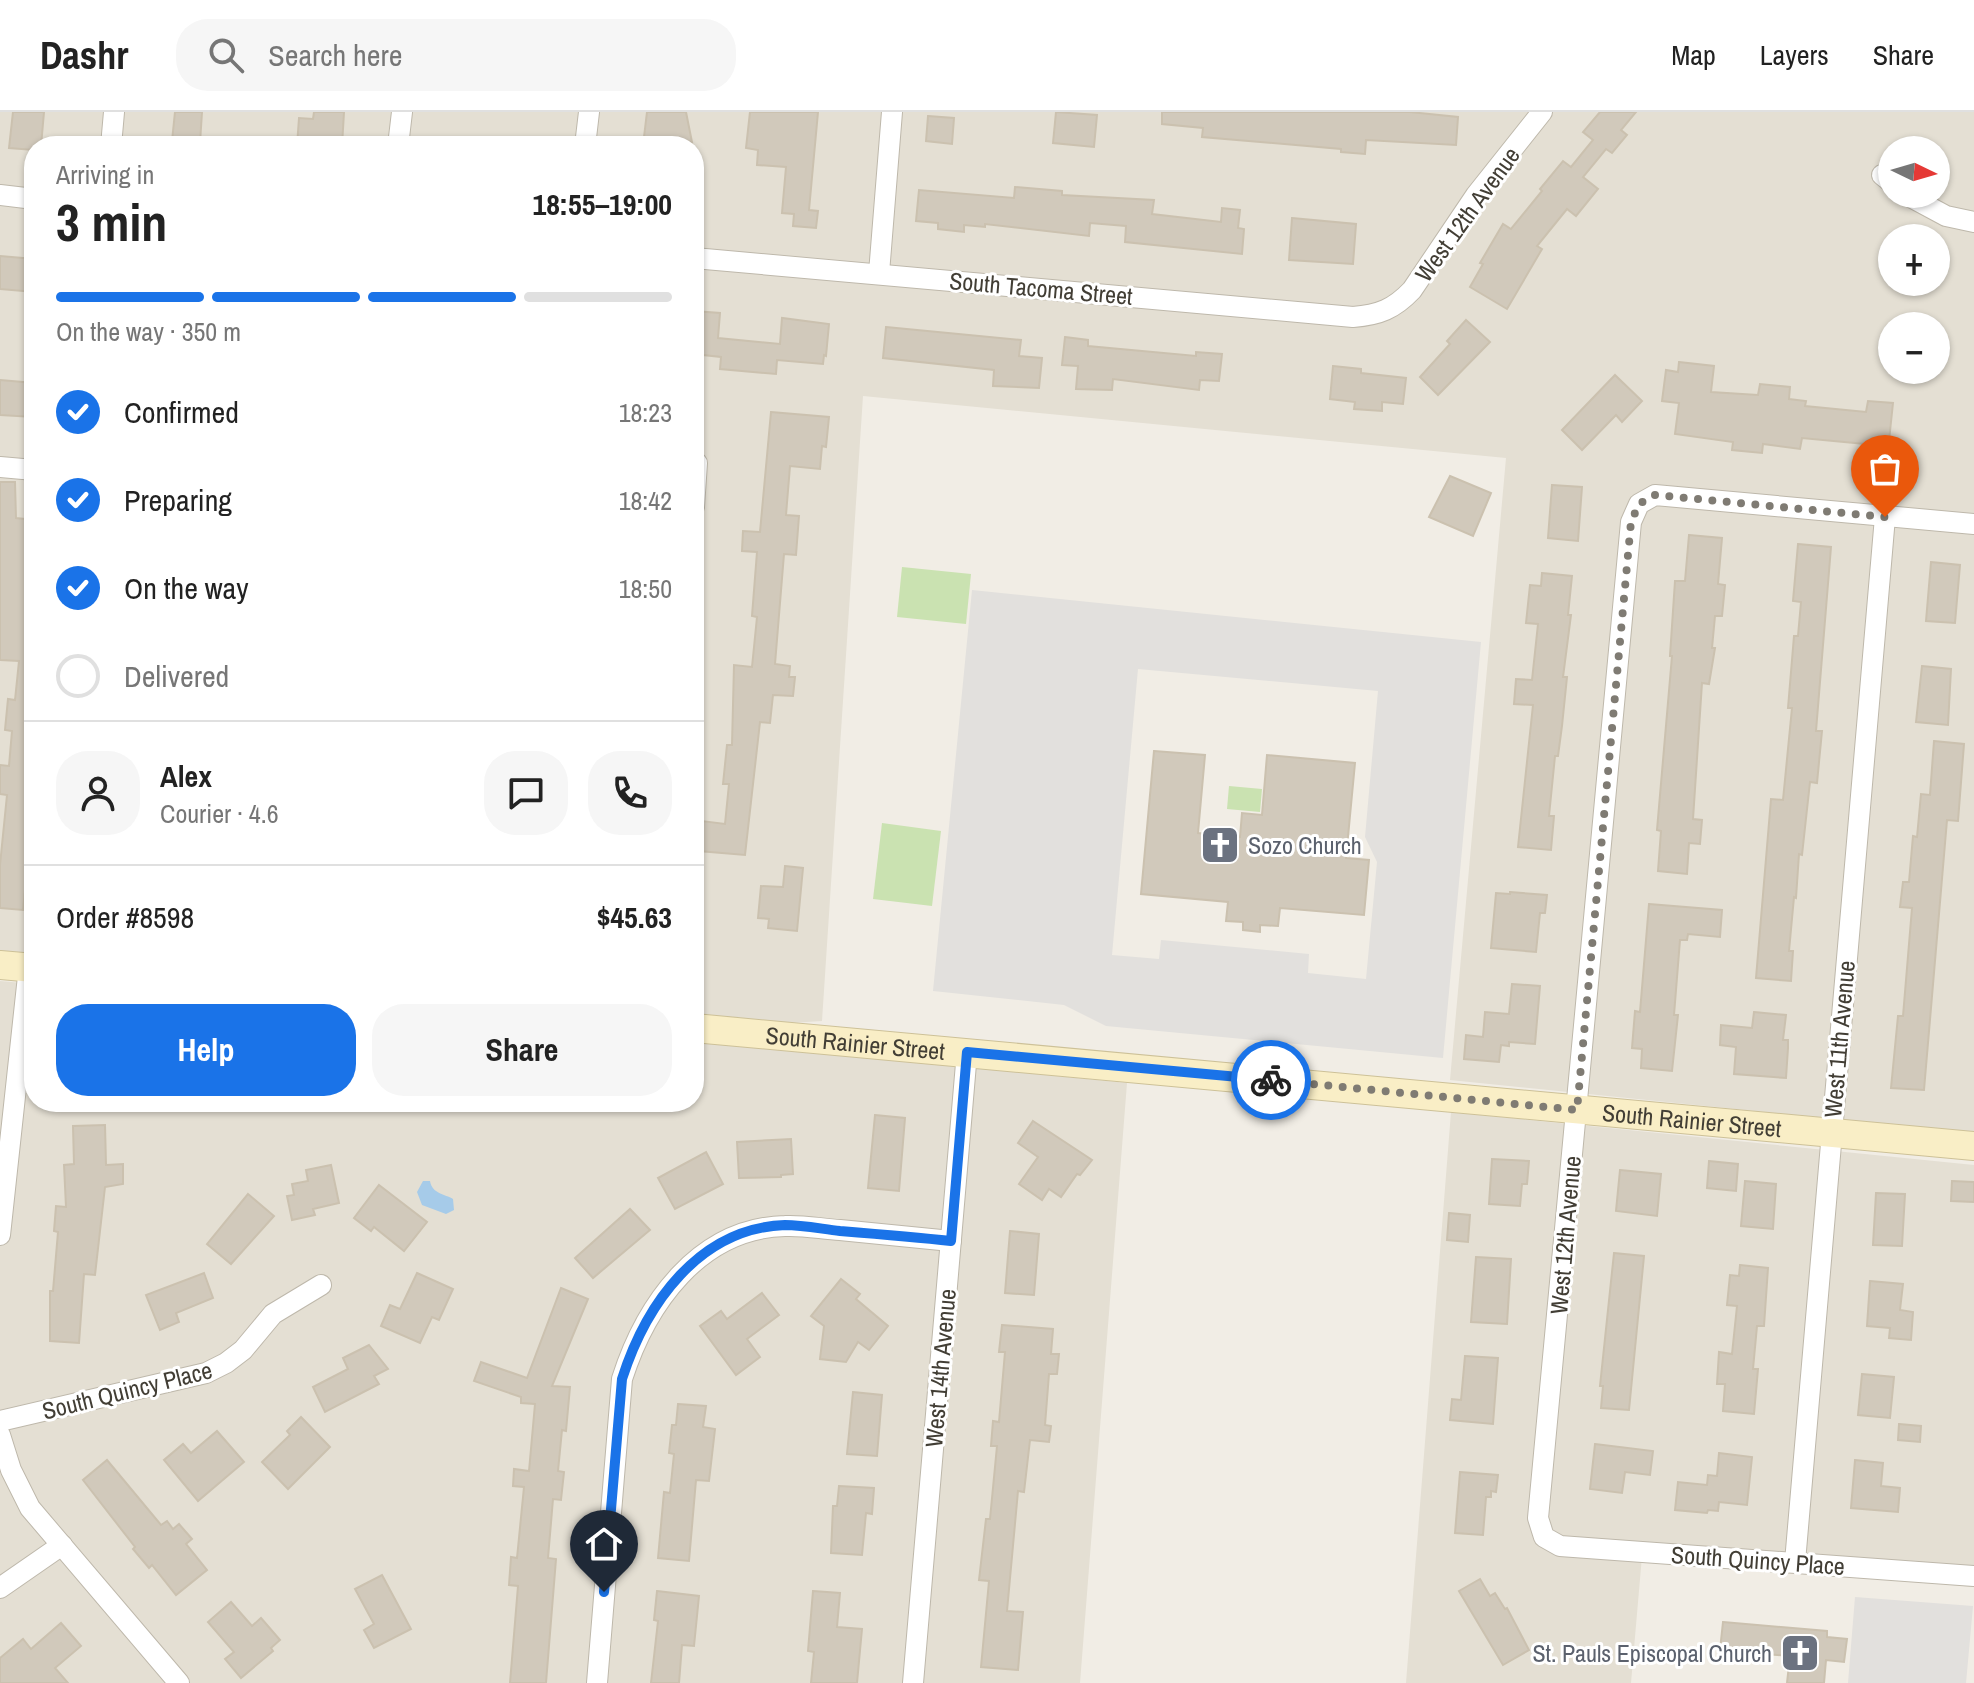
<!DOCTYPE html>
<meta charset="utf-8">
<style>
:root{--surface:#fff;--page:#f6f6f6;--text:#222;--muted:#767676;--line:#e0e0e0;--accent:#1a73e8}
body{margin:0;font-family:"Archivo Narrow",sans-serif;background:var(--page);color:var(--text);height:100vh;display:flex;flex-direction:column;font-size:30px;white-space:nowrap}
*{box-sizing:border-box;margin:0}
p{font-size:26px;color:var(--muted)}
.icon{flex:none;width:44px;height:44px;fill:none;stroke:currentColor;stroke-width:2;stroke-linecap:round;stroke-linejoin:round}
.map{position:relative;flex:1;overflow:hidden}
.sheet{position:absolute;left:24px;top:24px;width:680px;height:976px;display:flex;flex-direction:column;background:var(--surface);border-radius:32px;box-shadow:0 2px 6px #0004}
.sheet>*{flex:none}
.needle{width:52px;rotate:95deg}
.controls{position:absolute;left:1878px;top:24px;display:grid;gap:16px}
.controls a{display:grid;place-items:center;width:72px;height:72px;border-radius:50%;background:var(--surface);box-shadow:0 2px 6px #0004;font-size:40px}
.pin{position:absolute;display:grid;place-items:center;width:68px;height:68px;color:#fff;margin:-82px -34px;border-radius:50% 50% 50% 0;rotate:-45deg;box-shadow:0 0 8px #0007}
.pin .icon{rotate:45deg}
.courier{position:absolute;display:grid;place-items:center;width:80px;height:80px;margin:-40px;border:6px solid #1a73e8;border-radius:50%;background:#fff;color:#222;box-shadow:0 2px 10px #0007}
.overview em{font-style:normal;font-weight:800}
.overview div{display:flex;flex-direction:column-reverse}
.overview{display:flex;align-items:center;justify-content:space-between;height:136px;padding:0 32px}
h1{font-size:52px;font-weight:800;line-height:60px}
.bar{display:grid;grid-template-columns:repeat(4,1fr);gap:12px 8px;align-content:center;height:96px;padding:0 32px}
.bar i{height:10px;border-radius:6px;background:var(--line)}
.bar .selected{background:var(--accent)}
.bar p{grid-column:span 4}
.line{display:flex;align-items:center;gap:20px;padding:0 32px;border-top:2px solid var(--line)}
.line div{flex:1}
.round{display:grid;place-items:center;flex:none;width:84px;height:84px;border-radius:32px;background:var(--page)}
ol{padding:0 32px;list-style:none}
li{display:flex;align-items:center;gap:24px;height:88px}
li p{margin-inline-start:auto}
li .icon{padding:8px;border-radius:50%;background:var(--accent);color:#fff;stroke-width:4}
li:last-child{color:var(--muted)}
li i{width:44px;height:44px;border:4px solid var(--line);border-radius:50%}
.action{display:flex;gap:16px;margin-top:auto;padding:16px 32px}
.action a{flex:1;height:92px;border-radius:32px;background:var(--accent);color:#fff;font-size:32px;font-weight:800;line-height:92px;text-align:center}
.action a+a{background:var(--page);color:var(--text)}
header{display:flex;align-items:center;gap:48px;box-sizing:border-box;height:112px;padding:0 40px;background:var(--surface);border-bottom:2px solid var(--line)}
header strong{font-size:38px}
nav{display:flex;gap:44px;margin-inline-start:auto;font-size:28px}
.search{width:560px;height:72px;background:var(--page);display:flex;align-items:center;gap:20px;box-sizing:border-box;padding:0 28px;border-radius:32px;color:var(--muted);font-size:30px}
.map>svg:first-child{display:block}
.residential{fill:#e4dfd3;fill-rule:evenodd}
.green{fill:#cae2b1}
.parking{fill:#e2e0dd;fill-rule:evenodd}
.water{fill:#a6cbe9}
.building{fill:#d1c9bb;stroke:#cbc1af;stroke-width:2}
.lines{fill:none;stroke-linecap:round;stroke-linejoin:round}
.street-casing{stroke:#beb8ab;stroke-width:22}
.secondary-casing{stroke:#cdc198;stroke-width:30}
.street{stroke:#fff;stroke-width:20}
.secondary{stroke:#f9eec6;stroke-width:28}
.done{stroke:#7f7b73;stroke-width:8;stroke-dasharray:0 14.4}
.route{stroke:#1a73e8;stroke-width:10}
.labels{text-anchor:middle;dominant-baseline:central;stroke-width:6;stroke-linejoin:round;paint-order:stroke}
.street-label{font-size:24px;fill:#423e35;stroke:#fff}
.worship-label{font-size:24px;fill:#5b616d;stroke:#fff;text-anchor:start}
</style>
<header>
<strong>Dashr</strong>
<div class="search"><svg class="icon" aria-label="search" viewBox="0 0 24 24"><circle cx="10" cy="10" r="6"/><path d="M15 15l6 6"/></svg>Search here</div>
<nav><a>Map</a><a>Layers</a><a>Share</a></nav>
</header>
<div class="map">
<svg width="1974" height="1571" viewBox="0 0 1974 1571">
<rect width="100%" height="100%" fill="#f1ede5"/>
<!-- residential -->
<g class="residential">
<path d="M 0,0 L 1974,0 L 1974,1021 L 1450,968 L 1506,346 L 863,284 L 822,909 L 774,912 L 694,905 L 694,34 L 34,34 L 34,846 L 0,843 ZM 1892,38 L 1936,38 L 1936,82 L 1892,82 ZM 1892,126 L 1936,126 L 1936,170 L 1892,170 ZM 1892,214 L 1936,214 L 1936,258 L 1892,258 Z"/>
<polygon points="0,869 34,872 34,990 694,990 694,928 1127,971 1080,1571 0,1571"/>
<polygon points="1451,1000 1974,1053 1974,1475 1642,1444 1631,1571 1406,1571"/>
</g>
<!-- green -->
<g class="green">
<polygon points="902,455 971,462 966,512 897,505"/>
<polygon points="1229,674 1262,677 1260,700 1227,697"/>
<polygon points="882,711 941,719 932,794 873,787"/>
</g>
<!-- parking -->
<g class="parking">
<path d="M 972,478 L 1481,530 L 1443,946 L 1106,914 L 1064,893 L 933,879 ZM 1138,557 L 1378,579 L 1365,725 L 1377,750 L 1366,867 L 1308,861 L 1309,842 L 1161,828 L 1159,847 L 1112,843 Z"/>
<polygon points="1855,1485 1973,1494 1966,1571 1848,1571"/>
</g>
<!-- water -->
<path class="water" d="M 423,1069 L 430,1069 C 432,1082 445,1082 453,1087 L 454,1098 L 446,1102 L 422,1093 L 417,1080 Z"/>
<!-- building -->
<g class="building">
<polygon points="13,0 44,0 41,34 34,34 34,38 9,36"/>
<polygon points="175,0 202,0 200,31 172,29"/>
<polygon points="314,0 344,0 342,34 297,34 299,6 313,7"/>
<polygon points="647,0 686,0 692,30 644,25"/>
<polygon points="750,0 818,0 809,98 818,99 816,116 793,114 794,102 782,101 786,55 757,53 758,38 746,36"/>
<polygon points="1056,0 1097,3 1094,35 1053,31"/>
<polygon points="1162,0 1410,0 1458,5 1456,33 1366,28 1365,42 1341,40 1341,37 1202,25 1203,16 1162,12"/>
<polygon points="1600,0 1636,0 1621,18 1627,23 1612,41 1606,37 1583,65 1598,77 1576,104 1567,97 1537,134 1542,137 1507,197 1470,175 1483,152 1480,151 1503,112 1511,117 1542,79 1540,77 1563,49 1571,55 1593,28 1583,20"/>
<polygon points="928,4 954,6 952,32 926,29"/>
<polygon points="1015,75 1062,79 1062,83 1154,88 1152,102 1221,110 1222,96 1240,98 1238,116 1244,117 1242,142 1125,130 1126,114 1090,111 1089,124 985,112 985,115 964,113 964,120 938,117 938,111 916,109 919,78 1014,86"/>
<polygon points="1292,106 1356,112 1353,152 1289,148"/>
<polygon points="0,144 34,147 34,180 0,177"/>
<polygon points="694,199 720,201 718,226 780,232 782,206 829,212 826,244 824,243 823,252 777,248 776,262 720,257 721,245 694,242"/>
<polygon points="1466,208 1490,230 1438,283 1420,265 1450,232 1447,229"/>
<polygon points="886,215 1021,228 1019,244 1042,246 1039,276 993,274 994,258 883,246"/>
<polygon points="1065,225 1088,228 1088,234 1196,244 1196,240 1222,242 1219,269 1200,268 1199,278 1113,267 1112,278 1076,277 1078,254 1062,253"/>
<polygon points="1679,250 1714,254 1711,280 1758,283 1760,272 1790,275 1789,287 1806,289 1805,294 1866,300 1868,289 1893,291 1888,338 1865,335 1865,332 1802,326 1800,337 1763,332 1762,341 1732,338 1733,330 1675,322 1679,291 1662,289 1666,258 1678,260"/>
<polygon points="1333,254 1361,257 1361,261 1406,266 1403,292 1382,290 1382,299 1354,297 1355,290 1330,287"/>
<polygon points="1615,263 1642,289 1622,310 1616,303 1582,338 1562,318"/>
<polygon points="0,268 34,271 33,305 0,303"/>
<polygon points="771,300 829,305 826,335 822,334 820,357 790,354 786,403 799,404 796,443 784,442 775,552 790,554 789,565 795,565 793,584 773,583 770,611 760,610 745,743 699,739 702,709 725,712 729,672 723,672 727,633 732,633 734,553 752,555 757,505 752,504 757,440 742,439 743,419 760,420"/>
<polygon points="1450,364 1491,381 1473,424 1429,405"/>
<polygon points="0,370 15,370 16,406 34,408 34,440 29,439 26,477 29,478 28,491 34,491 34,727 30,727 23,798 0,796 0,753 7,683 0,682 0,653 9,654 12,619 5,618 8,587 15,588 19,549 0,548"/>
<polygon points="1552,373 1582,375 1578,429 1548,426"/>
<polygon points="1689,423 1722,426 1718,472 1725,473 1722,504 1715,504 1712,536 1715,536 1709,572 1702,571 1693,707 1702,708 1700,732 1689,731 1687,762 1658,759 1661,719 1657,718 1672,544 1670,544 1675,469 1685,469"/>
<polygon points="1798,432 1831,435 1816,619 1822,619 1817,671 1810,670 1802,743 1799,742 1796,786 1794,785 1789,839 1793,839 1791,869 1756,866 1771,687 1783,688 1792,596 1788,596 1794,524 1798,524 1801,490 1793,489"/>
<polygon points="1931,450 1960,453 1955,511 1926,509"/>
<polygon points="1542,461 1572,464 1568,503 1571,503 1563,565 1567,565 1562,614 1558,644 1555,644 1549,704 1554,704 1551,738 1518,735 1533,593 1514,592 1516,567 1532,568 1538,512 1526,511 1530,473 1541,474"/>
<polygon points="1922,554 1951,557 1948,613 1916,610"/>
<polygon points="1934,629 1964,632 1958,709 1947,708 1924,978 1891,976 1898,904 1903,904 1912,796 1900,795 1903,770 1909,770 1913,724 1917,725 1921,682 1930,683"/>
<polygon points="1154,639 1205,643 1198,721 1240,725 1242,701 1262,703 1267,643 1355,651 1346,746 1369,748 1364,803 1280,796 1278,814 1260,813 1260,820 1243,818 1243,810 1226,809 1228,790 1141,782"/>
<polygon points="785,754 803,756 797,819 768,816 769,807 758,806 761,774 783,775"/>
<polygon points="1510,780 1547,783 1545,801 1540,801 1536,840 1491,836 1496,781 1510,782"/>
<polygon points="1649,792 1722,798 1720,825 1688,822 1687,828 1680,828 1674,903 1678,903 1672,959 1641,956 1642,937 1632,936 1635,899 1640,900"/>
<polygon points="1512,872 1540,874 1535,932 1509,930 1509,934 1501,933 1499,950 1464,947 1466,923 1483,925 1485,900 1509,902"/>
<polygon points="1754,900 1786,903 1783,928 1788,928 1788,936 1786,966 1734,962 1736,935 1720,933 1721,913 1752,916"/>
<polygon points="875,1003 905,1006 899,1079 868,1076"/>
<polygon points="1033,1009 1092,1048 1080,1063 1077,1062 1061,1085 1049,1077 1042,1088 1019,1072 1038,1045 1018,1031"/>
<polygon points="105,1013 106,1053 123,1052 123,1072 105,1075 95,1163 84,1162 79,1231 50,1229 50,1179 53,1179 58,1120 54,1119 56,1094 66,1095 64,1053 74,1052 73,1014"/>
<polygon points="791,1027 793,1062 781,1063 781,1065 739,1066 737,1030"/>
<polygon points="706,1040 723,1072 675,1097 658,1066"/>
<polygon points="1492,1047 1529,1049 1527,1072 1522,1072 1520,1094 1489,1092"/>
<polygon points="1709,1049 1738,1052 1736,1079 1707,1076"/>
<polygon points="331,1053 339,1091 313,1097 315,1103 292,1108 287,1084 294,1083 292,1072 308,1069 306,1058"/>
<polygon points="1620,1058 1661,1062 1657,1104 1616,1099"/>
<polygon points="1745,1069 1776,1072 1773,1117 1741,1114"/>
<polygon points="1952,1069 1974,1070 1974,1090 1951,1089"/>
<polygon points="379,1073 427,1110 404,1139 374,1115 371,1119 354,1106"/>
<polygon points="1876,1081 1905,1082 1902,1134 1873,1133"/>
<polygon points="248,1082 274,1104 231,1152 207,1132"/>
<polygon points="630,1097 650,1118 593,1166 575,1146"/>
<polygon points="1449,1101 1470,1103 1468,1130 1447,1128"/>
<polygon points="1010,1119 1039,1122 1034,1183 1005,1181"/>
<polygon points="1614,1141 1644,1144 1629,1298 1601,1296 1603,1274 1600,1274"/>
<polygon points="1476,1145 1511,1147 1507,1212 1471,1210"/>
<polygon points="1740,1153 1768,1156 1764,1214 1757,1214 1753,1257 1758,1257 1754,1302 1723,1299 1725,1272 1717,1272 1719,1240 1732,1242 1737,1194 1727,1193 1730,1163 1739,1164"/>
<polygon points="204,1161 213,1186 176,1201 179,1210 160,1218 146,1183"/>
<polygon points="417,1161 453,1177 439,1208 432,1205 420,1231 381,1214 390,1193 400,1197"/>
<polygon points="841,1167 860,1182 856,1187 888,1214 869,1238 858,1230 846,1250 820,1247 824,1214 811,1204"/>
<polygon points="1870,1169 1903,1172 1900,1198 1913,1200 1911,1228 1889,1226 1890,1216 1867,1214"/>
<polygon points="561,1176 588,1187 552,1274 570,1275 566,1319 562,1318 558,1359 564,1360 561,1388 553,1387 548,1446 556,1447 546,1571 510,1571 518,1474 509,1473 511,1445 517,1446 524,1375 513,1374 514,1357 529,1359 535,1292 521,1291 521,1285 474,1269 481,1250 527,1266"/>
<polygon points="762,1181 779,1203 747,1227 760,1245 736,1263 700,1214 721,1199 727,1207"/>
<polygon points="1002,1213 1053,1217 1051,1242 1059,1242 1057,1262 1049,1262 1045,1313 1051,1314 1049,1330 1030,1328 1024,1380 1018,1379 1007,1499 1023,1500 1018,1558 981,1555 989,1469 979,1468 986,1407 990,1407 997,1334 991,1334 993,1309 999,1310 1005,1240 999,1240"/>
<polygon points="369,1233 388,1257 374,1264 379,1272 325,1300 313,1275 348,1257 343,1246"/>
<polygon points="1465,1244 1498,1246 1493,1312 1450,1308 1452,1287 1461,1288"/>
<polygon points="1862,1262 1894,1265 1890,1306 1858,1303"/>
<polygon points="853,1280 882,1283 877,1344 847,1342"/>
<polygon points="678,1292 706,1294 703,1315 715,1317 709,1369 696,1368 689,1449 658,1446 664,1380 670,1381 674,1342 669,1341 672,1313 676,1313"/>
<polygon points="301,1305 330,1335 288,1377 262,1350 290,1323 287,1319"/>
<polygon points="1899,1312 1921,1314 1920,1330 1898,1328"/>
<polygon points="217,1319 244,1350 198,1389 164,1348 183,1332 191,1341"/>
<polygon points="1595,1332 1653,1339 1650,1363 1625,1360 1622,1381 1590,1377"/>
<polygon points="1719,1341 1752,1345 1747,1393 1719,1390 1718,1399 1708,1398 1707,1401 1675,1398 1678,1370 1707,1373 1708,1363 1717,1364"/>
<polygon points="107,1348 161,1413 167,1409 173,1417 179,1412 192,1427 186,1432 207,1458 176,1483 152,1453 149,1456 133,1437 135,1435 83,1368"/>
<polygon points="1855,1348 1883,1351 1881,1374 1900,1376 1898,1400 1851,1396"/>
<polygon points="1460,1360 1498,1363 1496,1380 1491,1379 1491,1385 1486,1385 1483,1423 1455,1421"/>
<polygon points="839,1374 874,1376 872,1402 866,1401 862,1443 831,1441 833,1394 837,1394"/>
<polygon points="382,1463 411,1517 374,1536 364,1518 374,1512 355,1477"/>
<polygon points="1480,1467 1490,1484 1495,1481 1505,1497 1507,1496 1529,1538 1503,1553 1459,1479"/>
<polygon points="657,1479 699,1484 694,1534 682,1533 679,1571 651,1571 658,1509 654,1508"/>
<polygon points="813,1479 840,1481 837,1515 862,1517 857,1571 811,1571 814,1540 808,1539"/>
<polygon points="231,1490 252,1514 261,1506 280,1528 271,1536 273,1539 241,1566 225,1547 234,1540 208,1510"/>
<polygon points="1723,1510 1827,1519 1827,1525 1847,1527 1844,1550 1826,1548 1824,1571 1787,1571 1790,1544 1720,1538"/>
<polygon points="61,1511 81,1534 55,1556 68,1571 0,1571 0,1546 23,1527 31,1537"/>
</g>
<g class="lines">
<!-- street casing -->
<g class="street-casing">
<g id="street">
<polyline points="111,34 114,0"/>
<polyline points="398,34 402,0"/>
<polyline points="585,34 589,0"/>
<polyline points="1882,63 1892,71"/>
<polyline points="1905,82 1946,104 1974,110"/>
<polyline points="0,83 34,87"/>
<path d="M 694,146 L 1353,205 C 1379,203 1394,197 1412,178 L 1476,83 L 1542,0"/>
<polyline points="879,161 892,0"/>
<polyline points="0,355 34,358"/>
<polyline points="694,395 697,351"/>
<polyline points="1974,412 1655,383 1639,392 1631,410 1538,1406 1544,1425 1560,1434 1974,1464"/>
<polyline points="0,1123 29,855"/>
<polyline points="0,1309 206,1261 226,1251 243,1238 273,1202 321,1173"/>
<polyline points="0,1323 11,1358 30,1396 179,1571"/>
<polyline points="1795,1450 1885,405"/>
<polyline points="0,1476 62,1433"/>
<path d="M 597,1571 L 622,1267 C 646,1192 699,1116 785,1114 C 803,1113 822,1117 840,1118 C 877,1122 914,1125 951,1129"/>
<polyline points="913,1571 967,940"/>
</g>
</g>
<!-- secondary casing -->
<g class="secondary-casing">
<g id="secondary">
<polyline points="0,853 34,856"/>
<path id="s1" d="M 694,916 L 1974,1034"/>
</g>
</g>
<!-- street -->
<use href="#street" class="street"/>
<!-- secondary -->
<use href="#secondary" class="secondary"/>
</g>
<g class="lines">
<!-- done -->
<polyline class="done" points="1271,968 1577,998 1631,410 1639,392 1655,383 1885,405"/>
<!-- route -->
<path class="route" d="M 604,1480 L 622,1267 C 646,1192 699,1116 785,1113 C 803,1113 822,1117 840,1119 C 877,1122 914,1125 951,1129 L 967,940 L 1271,968"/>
</g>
<!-- icons -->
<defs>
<g id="church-square" transform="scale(2)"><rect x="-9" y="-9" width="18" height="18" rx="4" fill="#6b7280" stroke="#fff"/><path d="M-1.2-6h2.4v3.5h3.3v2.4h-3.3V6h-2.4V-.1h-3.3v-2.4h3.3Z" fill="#fff"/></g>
</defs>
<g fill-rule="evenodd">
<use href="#church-square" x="1220" y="733"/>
<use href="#church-square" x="1800" y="1541"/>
</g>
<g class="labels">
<!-- street labels -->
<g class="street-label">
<text transform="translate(1467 102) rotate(-54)">West 12th Avenue</text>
<text transform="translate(1041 176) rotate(5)">South Tacoma Street</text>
<text transform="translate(1839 927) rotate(-85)">West 11th Avenue</text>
<text stroke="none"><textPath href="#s1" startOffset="162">South Rainier Street</textPath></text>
<text stroke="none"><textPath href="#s1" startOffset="1002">South Rainier Street</textPath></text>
<text transform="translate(1565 1123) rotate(-85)">West 12th Avenue</text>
<text transform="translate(940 1256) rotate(-85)">West 14th Avenue</text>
<text transform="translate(127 1278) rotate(-14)">South Quincy Place</text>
<text transform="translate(1758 1448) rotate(4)">South Quincy Place</text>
</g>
<!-- worship labels -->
<g class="worship-label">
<text x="1248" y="733">Sozo Church</text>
<text x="1772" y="1541" text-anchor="end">St. Pauls Episcopal Church</text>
</g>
</g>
</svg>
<div class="controls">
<a><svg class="needle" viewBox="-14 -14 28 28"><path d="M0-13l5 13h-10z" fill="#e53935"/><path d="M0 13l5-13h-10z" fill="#767676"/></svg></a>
<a>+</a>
<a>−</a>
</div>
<div class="pin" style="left:1885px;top:405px;background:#ea580c"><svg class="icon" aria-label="bag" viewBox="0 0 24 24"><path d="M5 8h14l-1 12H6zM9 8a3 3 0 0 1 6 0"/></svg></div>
<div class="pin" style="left:604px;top:1480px;background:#1f2937"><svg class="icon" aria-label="home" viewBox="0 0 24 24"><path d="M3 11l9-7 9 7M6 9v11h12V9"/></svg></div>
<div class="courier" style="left:1271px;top:968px"><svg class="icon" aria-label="bike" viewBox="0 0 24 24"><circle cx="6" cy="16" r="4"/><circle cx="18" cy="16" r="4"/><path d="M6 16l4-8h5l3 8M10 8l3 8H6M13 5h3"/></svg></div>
<section class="sheet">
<div class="overview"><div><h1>3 min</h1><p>Arriving in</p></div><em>18:55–19:00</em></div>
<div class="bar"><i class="selected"></i><i class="selected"></i><i class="selected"></i><i></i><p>On the way · 350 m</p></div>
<ol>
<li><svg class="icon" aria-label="check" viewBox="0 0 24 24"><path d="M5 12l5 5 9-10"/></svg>Confirmed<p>18:23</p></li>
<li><svg class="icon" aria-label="check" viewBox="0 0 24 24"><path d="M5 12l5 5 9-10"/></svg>Preparing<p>18:42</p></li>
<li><svg class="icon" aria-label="check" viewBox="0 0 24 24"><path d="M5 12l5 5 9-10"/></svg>On the way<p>18:50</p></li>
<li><i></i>Delivered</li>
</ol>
<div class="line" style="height:144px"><a class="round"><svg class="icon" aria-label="person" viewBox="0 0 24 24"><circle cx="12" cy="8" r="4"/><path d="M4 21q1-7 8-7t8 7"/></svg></a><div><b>Alex</b><p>Courier · 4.6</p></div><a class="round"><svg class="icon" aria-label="chat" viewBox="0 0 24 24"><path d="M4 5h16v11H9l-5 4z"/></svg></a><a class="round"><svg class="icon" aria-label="phone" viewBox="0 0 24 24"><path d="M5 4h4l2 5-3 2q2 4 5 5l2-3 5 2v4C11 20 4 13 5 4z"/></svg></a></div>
<div class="line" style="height:104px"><div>Order #8598</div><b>$45.63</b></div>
<div class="action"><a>Help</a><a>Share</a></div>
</section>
</div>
